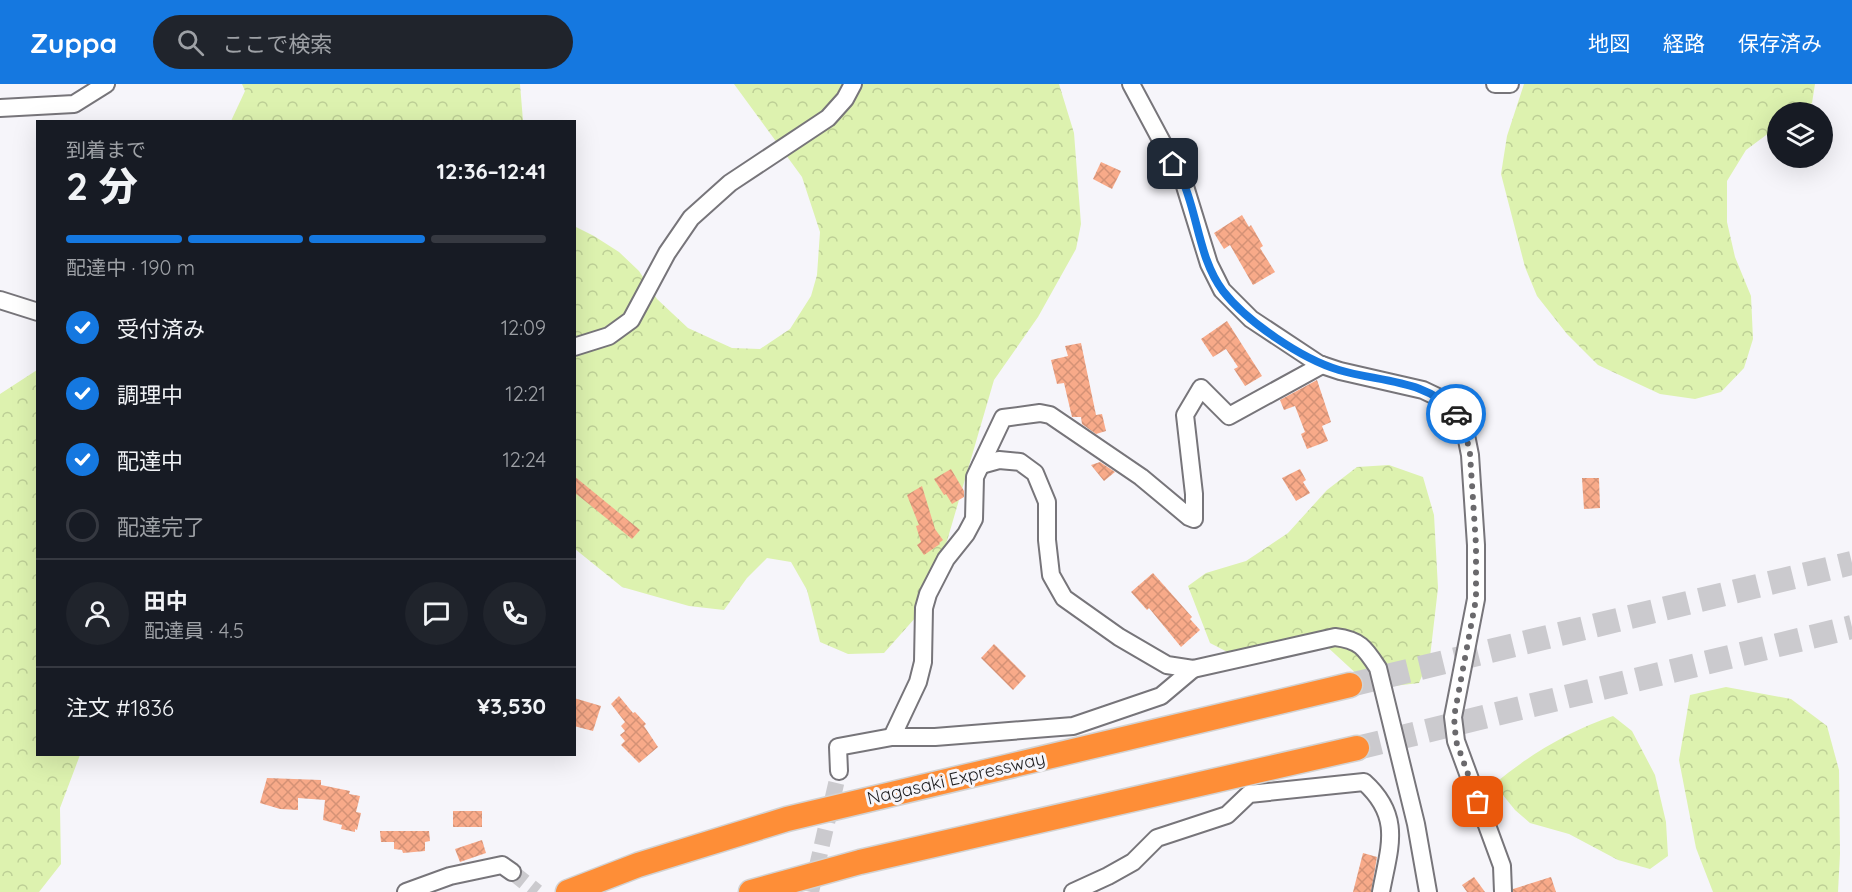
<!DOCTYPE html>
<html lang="ja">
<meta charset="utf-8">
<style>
:root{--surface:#171b24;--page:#20242c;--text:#f1f3f6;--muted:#9ea1a6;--line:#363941;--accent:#1578e0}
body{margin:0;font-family:Quicksand,"Noto Sans JP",sans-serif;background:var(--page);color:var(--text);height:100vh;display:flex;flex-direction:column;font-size:22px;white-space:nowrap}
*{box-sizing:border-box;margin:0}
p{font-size:20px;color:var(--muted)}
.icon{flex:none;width:33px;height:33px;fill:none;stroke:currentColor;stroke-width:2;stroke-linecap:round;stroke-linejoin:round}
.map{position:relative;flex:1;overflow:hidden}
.drawer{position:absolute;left:36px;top:36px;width:540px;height:636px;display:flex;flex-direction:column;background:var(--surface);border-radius:0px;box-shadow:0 6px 24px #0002}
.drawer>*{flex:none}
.tools{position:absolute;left:1767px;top:18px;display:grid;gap:12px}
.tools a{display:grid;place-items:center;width:66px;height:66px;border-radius:50%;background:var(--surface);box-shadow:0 6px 24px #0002;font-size:30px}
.pin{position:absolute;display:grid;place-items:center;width:51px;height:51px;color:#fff;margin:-26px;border-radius:12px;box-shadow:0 3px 9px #0006}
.courier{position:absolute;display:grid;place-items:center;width:60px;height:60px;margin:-30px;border:4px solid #1578e0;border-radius:50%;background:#fff;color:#222;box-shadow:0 2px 8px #0007}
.summary em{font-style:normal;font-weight:800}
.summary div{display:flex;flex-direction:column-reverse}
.summary{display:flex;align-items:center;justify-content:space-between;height:102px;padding:0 30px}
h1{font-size:39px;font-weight:800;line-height:45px}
.bar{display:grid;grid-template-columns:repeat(4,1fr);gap:9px 6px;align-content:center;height:72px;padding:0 30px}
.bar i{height:8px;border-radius:4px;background:var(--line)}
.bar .on{background:var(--accent)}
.bar p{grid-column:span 4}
.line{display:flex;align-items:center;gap:15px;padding:0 30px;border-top:2px solid var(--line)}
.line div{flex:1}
.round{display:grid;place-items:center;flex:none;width:63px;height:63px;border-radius:32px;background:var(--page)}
ol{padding:0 30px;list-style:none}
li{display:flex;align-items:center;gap:18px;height:66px}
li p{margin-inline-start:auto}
li .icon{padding:6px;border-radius:50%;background:var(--accent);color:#fff;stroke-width:4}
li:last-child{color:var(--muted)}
li i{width:33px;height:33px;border:3px solid var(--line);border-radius:50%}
header{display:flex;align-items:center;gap:36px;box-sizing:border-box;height:84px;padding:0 30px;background:var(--accent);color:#fff}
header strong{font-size:28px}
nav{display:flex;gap:33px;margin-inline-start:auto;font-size:21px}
.search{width:420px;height:54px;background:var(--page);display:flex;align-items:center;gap:15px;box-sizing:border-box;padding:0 21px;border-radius:33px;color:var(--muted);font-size:22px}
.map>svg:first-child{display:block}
.forest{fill:url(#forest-crowns)}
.building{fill:url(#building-cross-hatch)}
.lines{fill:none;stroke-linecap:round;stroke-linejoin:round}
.minor-tunnel{stroke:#cbcace;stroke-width:16;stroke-dasharray:16 8;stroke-linecap:butt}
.highway-tunnel{stroke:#cbcace;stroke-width:24;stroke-dasharray:24 12;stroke-linecap:butt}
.minor-casing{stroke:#77757a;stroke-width:20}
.highway-casing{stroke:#d2d2d2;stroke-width:27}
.minor{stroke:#fff;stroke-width:16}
.highway{stroke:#fe8e37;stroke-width:24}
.done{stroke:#6a696c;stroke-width:6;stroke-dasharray:0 10.8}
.route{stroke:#1578e0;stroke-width:8}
.labels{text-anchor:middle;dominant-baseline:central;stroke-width:6;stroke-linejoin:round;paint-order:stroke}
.street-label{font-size:18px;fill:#1f1e20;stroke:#f6f5fa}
</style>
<header>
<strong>Zuppa</strong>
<div class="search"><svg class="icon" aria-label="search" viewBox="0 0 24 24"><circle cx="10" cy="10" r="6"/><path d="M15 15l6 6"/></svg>ここで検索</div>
<nav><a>地図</a><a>経路</a><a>保存済み</a></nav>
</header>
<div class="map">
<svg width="1852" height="808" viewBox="0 0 1852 808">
<defs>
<pattern id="forest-crowns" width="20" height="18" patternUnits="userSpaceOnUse" patternTransform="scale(1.5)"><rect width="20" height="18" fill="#ddf2af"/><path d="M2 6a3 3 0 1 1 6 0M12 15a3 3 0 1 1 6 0" fill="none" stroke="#bdcf96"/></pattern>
<pattern id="building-cross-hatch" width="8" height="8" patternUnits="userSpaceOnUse" patternTransform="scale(1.5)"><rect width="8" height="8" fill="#f8aa89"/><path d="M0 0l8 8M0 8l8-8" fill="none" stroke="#d49276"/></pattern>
</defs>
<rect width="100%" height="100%" fill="#f6f5fa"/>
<!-- forest -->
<g class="forest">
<polygon points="242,0 520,0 523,37 231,37 245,7"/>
<polygon points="734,0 1059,0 1074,49 1081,140 1076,165 1038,233 994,296 947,457 916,533 884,569 848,570 820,558 807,506 791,478 767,474 747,494 724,526 689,522 622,503 575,465 574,142 594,152 619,168 639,187 657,215 688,244 732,264 760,265 790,245 811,212 817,191 820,148 802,93"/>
<polygon points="1524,0 1815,0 1812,19 1798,28 1778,28 1777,43 1746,66 1727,97 1727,138 1735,173 1751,212 1753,255 1744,284 1721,308 1695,315 1660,310 1598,281 1567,250 1537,212 1525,183 1501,90 1507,52"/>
<polygon points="37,286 38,670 80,671 60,724 61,780 39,808 0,808 0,310"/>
<polygon points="1389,381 1423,393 1434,431 1438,504 1430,573 1419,599 1394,602 1361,594 1323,559 1304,565 1280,576 1241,575 1210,559 1188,502 1206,489 1246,477 1288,449 1327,406 1357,383"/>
<polygon points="1726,603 1791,615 1827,642 1839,686 1840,770 1838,808 1713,808 1696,764 1679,676 1690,611"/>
<path d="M 1613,632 L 1632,647 L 1655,691 L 1666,738 L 1668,772 L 1650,785 L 1618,776 L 1569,750 L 1530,739 L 1515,726 L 1494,700 C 1532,669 1567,648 1613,632 Z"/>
</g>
<!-- building -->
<g class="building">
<polygon points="1101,78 1121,87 1112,105 1093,95"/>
<polygon points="1242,131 1249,143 1251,141 1263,162 1260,164 1275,188 1253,201 1230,161 1224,165 1214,149"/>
<polygon points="1227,237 1262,292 1245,302 1234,285 1238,283 1226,265 1213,273 1201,255"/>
<polygon points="1081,259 1096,331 1102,330 1106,347 1096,350 1082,340 1081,333 1072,333 1064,299 1057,300 1051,276 1068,272 1065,262"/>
<polygon points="1317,296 1331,338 1322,342 1328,357 1307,365 1301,350 1305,348 1295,322 1284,326 1280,316"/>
<polygon points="1100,378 1115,388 1104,397 1091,381"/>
<polygon points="951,385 964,407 964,413 952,420 946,410 944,411 934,395"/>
<polygon points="1300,385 1306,396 1303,398 1310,409 1296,417 1282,394"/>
<polygon points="574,392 640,446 632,455 574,408"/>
<polygon points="1582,394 1599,394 1600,424 1584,425"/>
<polygon points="922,402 935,445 943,456 939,459 940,460 924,471 917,461 921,458 916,442 919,441 907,411"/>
<polygon points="1153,489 1192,533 1190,535 1200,546 1181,563 1149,524 1147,526 1131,508"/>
<polygon points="994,560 1026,592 1013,606 981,574"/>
<polygon points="619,612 633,629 635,628 646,640 644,642 658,663 639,679 621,661 625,657 620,651 625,647 621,642 625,638 611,620"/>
<polygon points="574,614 601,622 593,647 574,642"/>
<polygon points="267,694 321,696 321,701 350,707 349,710 360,712 356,728 361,729 357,746 355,745 355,748 341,745 342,741 323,736 325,716 298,714 298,726 280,725 260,719"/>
<rect x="453" y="727" width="29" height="16"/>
<polygon points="380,747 429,747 430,757 425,758 425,767 403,769 402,766 394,765 394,758 381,758"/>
<polygon points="482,756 486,769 460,778 455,765"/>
<polygon points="1363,769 1377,773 1371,808 1353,808"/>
<polygon points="1474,793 1485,808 1467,808 1462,801"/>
<polygon points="1551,793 1556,808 1513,808 1513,805"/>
</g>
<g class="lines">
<!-- minor-tunnel -->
<g class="minor-tunnel">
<polyline points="512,788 537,808"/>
<polyline points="811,808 839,687"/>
</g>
<!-- highway-tunnel -->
<g class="highway-tunnel">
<polyline points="1350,601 1852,479"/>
<polyline points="1357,664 1852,543"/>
</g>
<!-- minor casing -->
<g class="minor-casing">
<g id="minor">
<polyline points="1131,0 1184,99 1209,180 1222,206 1251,235 1319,280 1340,287 1423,306 1444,316 1464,341 1470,371 1476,461 1476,515 1453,633 1456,657 1502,782 1503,808"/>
<polyline points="1495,0 1510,0"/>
<polyline points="0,24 74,20 106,0"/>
<polyline points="0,216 38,228"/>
<polyline points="574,263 609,252 631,236 667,169 691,134 730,99 828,34 845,15 853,0"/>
<path d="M 981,381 L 999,376 L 1020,378 L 1035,389 L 1047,418 L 1047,456 L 1051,491 L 1064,514 L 1119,553 L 1167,581 L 1193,585 L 1335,553 C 1360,556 1365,564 1378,584 L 1416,740 L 1428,808"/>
<polyline points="892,653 918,598 923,578 924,524 928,510 946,475 966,450 974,435 975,393 1003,334 1040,329 1050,331 1141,393 1189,433 1194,435 1194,410 1185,331 1201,304 1229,332 1322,281"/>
<polyline points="839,687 838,663 892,653 935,653 1073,642 1161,612 1193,585"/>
<polyline points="406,808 450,792 502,781 512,788"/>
<path d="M 1073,808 L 1108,792 L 1133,778 L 1157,754 L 1227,731 L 1249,710 L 1364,698 C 1403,733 1389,764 1381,808"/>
</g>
</g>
<!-- highway casing -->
<g class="highway-casing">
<g id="highway">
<polyline points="568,808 638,781 787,735 1350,601"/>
<polyline points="751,808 860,778 1357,664"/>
</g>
</g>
<!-- minor -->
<use href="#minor" class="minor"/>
<!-- highway -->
<use href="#highway" class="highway"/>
</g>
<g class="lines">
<!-- done -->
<polyline class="done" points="1456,330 1464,341 1470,370 1476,461 1476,515 1454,633 1456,657 1478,718"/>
<!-- route -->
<path class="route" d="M 1173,80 C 1177,86 1181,93 1184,100 C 1198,134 1200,177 1223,207 C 1247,238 1302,275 1339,286 C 1378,298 1428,295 1456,330"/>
</g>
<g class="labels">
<!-- street labels -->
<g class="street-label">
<text transform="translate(956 694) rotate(-13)">Nagasaki Expressway</text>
</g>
</g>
</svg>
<div class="tools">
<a><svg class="icon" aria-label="layers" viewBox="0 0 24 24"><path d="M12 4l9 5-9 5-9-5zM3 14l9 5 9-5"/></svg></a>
</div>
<div class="pin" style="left:1478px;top:718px;background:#ea580c"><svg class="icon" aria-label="bag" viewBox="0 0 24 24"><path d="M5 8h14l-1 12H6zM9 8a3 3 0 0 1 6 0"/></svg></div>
<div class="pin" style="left:1173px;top:80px;background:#1f2937"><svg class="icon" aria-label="home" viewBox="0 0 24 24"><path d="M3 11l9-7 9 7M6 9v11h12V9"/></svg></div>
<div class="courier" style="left:1456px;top:330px"><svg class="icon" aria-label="car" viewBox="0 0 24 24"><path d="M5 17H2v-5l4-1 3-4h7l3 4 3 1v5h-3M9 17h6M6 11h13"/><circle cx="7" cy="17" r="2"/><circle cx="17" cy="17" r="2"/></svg></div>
<section class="drawer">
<div class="summary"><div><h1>2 分</h1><p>到着まで</p></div><em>12:36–12:41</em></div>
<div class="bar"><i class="on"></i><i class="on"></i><i class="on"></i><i></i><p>配達中 · 190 m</p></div>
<ol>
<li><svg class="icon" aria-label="check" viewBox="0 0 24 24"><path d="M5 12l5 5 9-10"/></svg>受付済み<p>12:09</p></li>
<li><svg class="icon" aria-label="check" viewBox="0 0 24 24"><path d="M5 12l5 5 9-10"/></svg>調理中<p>12:21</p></li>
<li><svg class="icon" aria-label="check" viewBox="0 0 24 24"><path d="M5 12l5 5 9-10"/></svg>配達中<p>12:24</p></li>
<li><i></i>配達完了</li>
</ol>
<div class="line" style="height:108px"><a class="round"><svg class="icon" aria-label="person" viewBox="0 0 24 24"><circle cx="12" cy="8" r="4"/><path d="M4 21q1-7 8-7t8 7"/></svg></a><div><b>田中</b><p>配達員 · 4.5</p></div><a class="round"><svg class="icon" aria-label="chat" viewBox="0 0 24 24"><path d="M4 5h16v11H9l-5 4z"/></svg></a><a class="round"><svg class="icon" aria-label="phone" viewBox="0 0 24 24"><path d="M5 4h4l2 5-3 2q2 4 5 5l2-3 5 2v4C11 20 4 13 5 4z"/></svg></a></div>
<div class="line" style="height:78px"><div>注文 #1836</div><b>¥3,530</b></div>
</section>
</div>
